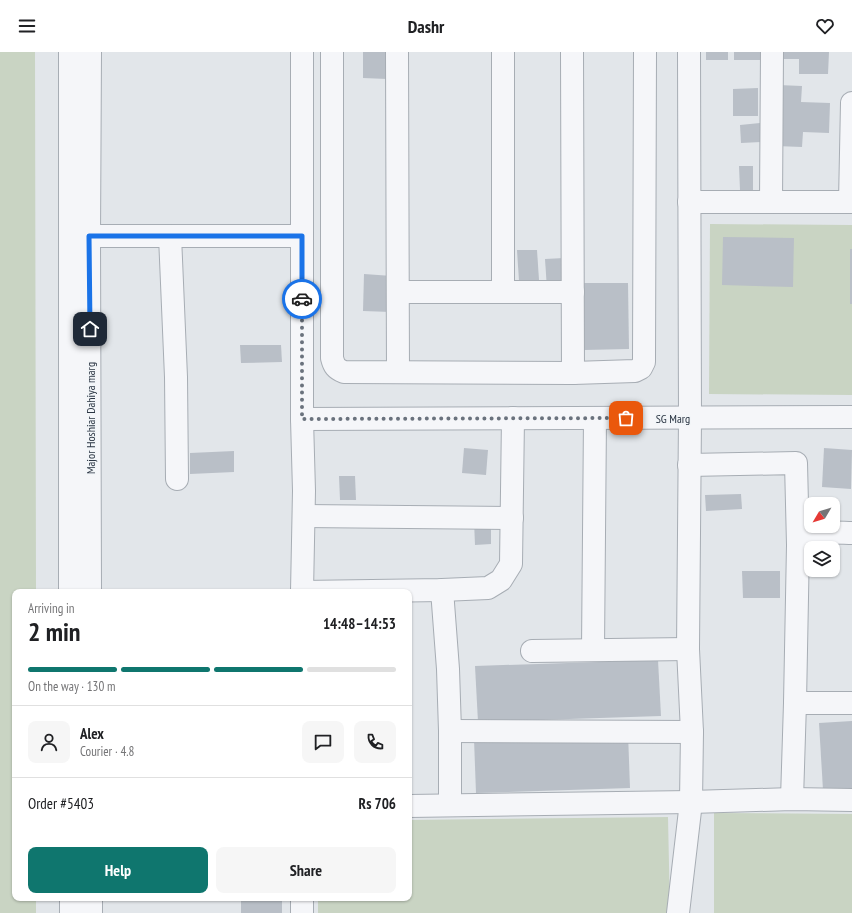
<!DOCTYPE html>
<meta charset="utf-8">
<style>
:root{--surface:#fff;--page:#f6f6f6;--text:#202124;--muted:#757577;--line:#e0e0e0;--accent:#0f766e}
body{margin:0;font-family:"PT Sans Narrow",sans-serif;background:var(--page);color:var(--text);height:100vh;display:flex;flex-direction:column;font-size:15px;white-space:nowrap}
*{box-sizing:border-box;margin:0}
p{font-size:13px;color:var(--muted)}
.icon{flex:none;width:22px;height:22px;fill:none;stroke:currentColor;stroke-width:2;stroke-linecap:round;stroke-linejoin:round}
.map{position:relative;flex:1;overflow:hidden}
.panel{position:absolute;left:12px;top:537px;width:400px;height:312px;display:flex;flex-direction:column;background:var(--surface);border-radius:8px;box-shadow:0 1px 3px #0004}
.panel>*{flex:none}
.needle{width:26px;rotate:232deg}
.tools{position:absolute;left:804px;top:445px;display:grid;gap:8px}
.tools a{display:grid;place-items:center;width:36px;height:36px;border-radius:8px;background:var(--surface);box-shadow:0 1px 3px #0004;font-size:20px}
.pin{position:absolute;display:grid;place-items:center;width:34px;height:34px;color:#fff;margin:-17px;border-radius:8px;box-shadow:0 2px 6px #0006}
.courier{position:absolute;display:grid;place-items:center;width:40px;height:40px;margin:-20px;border:3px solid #1a73e8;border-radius:50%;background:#fff;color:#222;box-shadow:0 1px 5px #0007}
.summary em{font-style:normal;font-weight:700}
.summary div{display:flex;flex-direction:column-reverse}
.summary{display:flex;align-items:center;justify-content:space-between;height:68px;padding:0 16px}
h1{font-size:26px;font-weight:700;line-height:30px}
.bar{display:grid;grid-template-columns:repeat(4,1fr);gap:6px 4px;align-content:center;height:48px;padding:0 16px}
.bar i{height:5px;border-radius:3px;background:var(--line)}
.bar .selected{background:var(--accent)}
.bar p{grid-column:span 4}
.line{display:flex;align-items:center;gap:10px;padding:0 16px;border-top:1px solid var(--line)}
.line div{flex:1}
.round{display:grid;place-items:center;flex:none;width:42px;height:42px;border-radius:8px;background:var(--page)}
.button{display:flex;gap:8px;margin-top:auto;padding:8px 16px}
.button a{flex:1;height:46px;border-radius:8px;background:var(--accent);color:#fff;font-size:16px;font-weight:700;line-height:46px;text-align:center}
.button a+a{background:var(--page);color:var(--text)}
header{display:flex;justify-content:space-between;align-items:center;height:52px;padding:0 16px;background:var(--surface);font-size:18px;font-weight:700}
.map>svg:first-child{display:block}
.green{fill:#c9d4c3}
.building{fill:#b9bfc7}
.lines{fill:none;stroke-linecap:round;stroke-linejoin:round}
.minor-casing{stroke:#a7adb4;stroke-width:24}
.minor{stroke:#f5f6f9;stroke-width:22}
.done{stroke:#6a727d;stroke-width:4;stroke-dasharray:0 7.2}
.route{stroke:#1a73e8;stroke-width:5}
.labels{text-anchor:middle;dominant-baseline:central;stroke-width:3;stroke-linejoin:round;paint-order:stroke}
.street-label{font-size:12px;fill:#2a3442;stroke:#f2f5f8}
</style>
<header><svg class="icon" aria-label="menu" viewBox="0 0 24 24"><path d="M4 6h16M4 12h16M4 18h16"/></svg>Dashr<svg class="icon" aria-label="heart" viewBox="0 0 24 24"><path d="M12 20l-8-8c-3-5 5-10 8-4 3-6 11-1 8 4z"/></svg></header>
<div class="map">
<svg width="852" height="861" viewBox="0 0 852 861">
<rect width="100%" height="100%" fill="#e2e6ea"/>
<!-- green -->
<g class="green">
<polygon points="0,0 35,0 36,540 15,540 15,846 36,846 36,861 0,861"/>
<polygon points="710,172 852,173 852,343 709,342"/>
<polygon points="714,761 852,762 852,861 714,861"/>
<polygon points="668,765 670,861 318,861 318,846 409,846 409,768"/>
</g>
<!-- building -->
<g class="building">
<polygon points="363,0 388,0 387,27 363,26"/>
<rect x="706" y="0" width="22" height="8"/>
<rect x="734" y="0" width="26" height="8"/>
<polygon points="779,0 829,0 828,22 799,22 799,7 779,7"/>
<polygon points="778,33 802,34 801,50 830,51 829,81 803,80 802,95 776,94"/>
<polygon points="758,36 758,64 733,64 733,37"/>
<polygon points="760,71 761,90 741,91 740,73"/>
<polygon points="739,114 753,114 753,138 740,138"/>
<polygon points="723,185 794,186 793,235 722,233"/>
<rect x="850" y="197" width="2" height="55"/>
<polygon points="517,198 537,198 539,228 519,229"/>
<polygon points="564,206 566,236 547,237 545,207"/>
<polygon points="364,222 392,224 391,260 363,259"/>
<polygon points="583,231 628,231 629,297 584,298"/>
<polygon points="240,293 281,293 282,310 241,311"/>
<polygon points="464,396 488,398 486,423 462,421"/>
<polygon points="824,396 852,398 851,437 822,435"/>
<polygon points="234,399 234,420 190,422 190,401"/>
<polygon points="339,424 355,424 356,448 340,448"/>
<polygon points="741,442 742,457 706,459 705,443"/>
<polygon points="474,469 491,469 491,492 475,493"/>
<polygon points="742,519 780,519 780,546 743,546"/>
<polygon points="658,608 661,664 478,670 475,614"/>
<polygon points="852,669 852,736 823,738 819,671"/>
<polygon points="628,681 630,736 476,741 474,687"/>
<rect x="241" y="846" width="41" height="15"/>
</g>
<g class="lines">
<!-- minor casing -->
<g class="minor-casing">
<g id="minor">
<polyline points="90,0 89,184 90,540"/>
<polyline points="302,0 302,367 304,439 302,540"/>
<path d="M 332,0 L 332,306 C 334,314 336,317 344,320 L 573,321 L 635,319 L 641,316 L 644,310 L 645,0"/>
<polyline points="397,0 398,320"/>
<polyline points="503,0 503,240"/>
<polyline points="572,0 573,321"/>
<polyline points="689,150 852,150"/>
<polyline points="771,150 772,0"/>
<polyline points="850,150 852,51"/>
<polyline points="75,184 302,184"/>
<polyline points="170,184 176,325 177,427"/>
<polyline points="398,240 573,240"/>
<polyline points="302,367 852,365"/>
<polyline points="689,413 796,411 798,493"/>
<polyline points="304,464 512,466"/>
<polyline points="442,538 448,617 450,679 450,753"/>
<polyline points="70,540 70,0"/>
<polyline points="302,540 442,538 488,536 501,528 511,512 513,366"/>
<polyline points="593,598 595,366"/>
<polyline points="532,599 688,597"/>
<polyline points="795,651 852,651"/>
<polyline points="450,679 692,680"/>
<path d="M 792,747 L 795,651 L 798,493 C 799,491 799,489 801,487 C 809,478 840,481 852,481"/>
<polyline points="409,754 691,750 792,747 852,748"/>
<polyline points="71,846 71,861"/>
<polyline points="91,846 91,861"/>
<polyline points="302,846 302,861"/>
<polyline points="678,861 691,750 692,680 688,597 690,366 689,0"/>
</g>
</g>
<!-- minor -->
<use href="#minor" class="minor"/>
</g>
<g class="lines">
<!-- done -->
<polyline class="done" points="302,247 302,367 626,366"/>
<!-- route -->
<polyline class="route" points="90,277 89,184 302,184 302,247"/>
</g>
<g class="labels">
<!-- street labels -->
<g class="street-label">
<text transform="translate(90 366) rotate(-90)">Major Hoshiar Dahiya marg</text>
<text x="673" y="366">SG Marg</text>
</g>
</g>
</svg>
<div class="tools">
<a><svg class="needle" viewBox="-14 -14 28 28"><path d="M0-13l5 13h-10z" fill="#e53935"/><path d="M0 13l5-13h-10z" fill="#757577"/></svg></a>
<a><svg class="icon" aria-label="layers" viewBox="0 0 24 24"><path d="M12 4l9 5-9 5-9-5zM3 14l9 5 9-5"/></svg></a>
</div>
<div class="pin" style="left:626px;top:366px;background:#ea580c"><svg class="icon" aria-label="bag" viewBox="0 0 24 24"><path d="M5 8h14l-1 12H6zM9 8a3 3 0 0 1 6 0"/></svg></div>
<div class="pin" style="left:90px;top:277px;background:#1f2937"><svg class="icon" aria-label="home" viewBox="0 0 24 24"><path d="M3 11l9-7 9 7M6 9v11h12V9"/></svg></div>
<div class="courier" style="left:302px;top:247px"><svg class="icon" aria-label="car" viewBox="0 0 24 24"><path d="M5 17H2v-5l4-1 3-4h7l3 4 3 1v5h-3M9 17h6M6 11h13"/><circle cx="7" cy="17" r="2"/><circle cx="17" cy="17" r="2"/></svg></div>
<section class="panel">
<div class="summary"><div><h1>2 min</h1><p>Arriving in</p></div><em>14:48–14:53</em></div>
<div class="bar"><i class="selected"></i><i class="selected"></i><i class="selected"></i><i></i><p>On the way · 130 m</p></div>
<div class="line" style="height:72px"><a class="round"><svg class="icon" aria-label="person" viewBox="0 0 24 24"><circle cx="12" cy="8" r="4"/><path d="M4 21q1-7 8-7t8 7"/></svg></a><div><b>Alex</b><p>Courier · 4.8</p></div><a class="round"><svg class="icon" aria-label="chat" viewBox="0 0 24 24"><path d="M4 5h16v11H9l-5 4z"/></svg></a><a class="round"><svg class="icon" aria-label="phone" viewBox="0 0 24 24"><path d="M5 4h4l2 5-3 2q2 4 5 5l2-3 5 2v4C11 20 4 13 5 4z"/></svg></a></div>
<div class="line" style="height:52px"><div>Order #5403</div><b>Rs 706</b></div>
<div class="button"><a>Help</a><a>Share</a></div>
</section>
</div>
